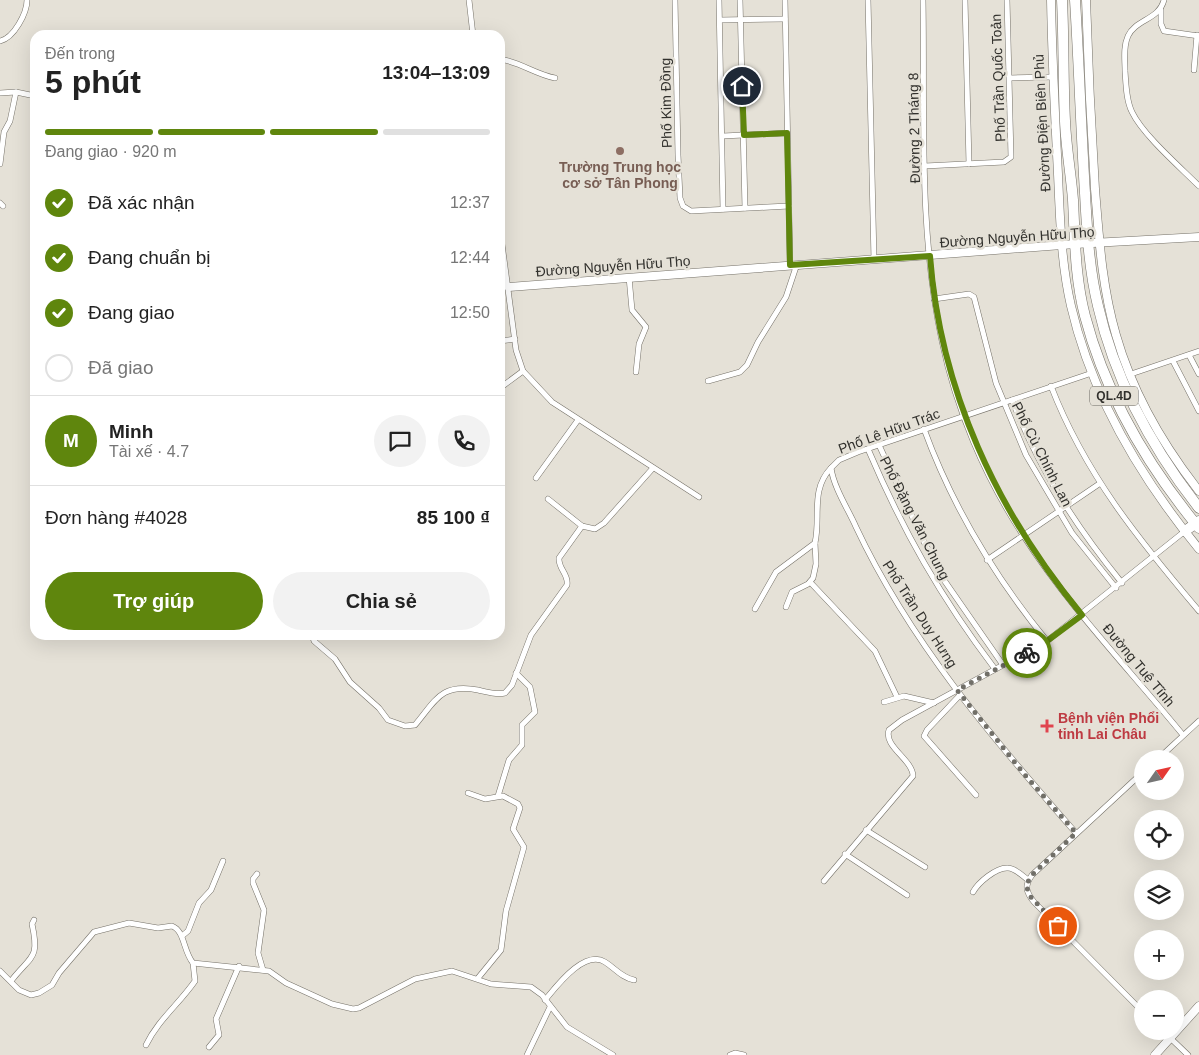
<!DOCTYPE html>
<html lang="vi">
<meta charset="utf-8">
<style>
:root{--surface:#fff;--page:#f2f2f2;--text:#222;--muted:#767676;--line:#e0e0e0;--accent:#5f860d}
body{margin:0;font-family:Arial,sans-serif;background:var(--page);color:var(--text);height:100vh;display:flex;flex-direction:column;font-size:19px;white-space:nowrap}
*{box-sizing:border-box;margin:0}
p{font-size:16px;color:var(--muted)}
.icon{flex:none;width:28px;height:28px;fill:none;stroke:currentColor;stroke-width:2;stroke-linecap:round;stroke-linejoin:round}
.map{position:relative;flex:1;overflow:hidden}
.details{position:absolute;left:30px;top:30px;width:475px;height:610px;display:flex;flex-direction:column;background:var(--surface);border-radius:15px;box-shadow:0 5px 20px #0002}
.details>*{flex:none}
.needle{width:32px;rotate:56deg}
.buttons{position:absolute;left:1134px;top:750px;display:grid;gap:10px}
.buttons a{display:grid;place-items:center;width:50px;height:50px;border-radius:50%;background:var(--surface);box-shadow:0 5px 20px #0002;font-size:25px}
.pin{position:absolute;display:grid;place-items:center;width:42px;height:42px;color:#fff;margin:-21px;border:2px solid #fff;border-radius:50%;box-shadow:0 1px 5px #0007}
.courier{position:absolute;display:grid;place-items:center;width:50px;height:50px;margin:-25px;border:4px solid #5f860d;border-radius:50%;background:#fff;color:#222;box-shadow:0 1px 6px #0007}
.head em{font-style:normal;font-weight:600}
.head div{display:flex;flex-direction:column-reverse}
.head{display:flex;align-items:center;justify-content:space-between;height:85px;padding:0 15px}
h1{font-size:32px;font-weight:600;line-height:38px}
.bar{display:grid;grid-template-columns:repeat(4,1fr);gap:8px 5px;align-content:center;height:60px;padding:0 15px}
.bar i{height:6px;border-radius:4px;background:var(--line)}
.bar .current{background:var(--accent)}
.bar p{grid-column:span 4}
.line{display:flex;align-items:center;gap:12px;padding:0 15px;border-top:1px solid var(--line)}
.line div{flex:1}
.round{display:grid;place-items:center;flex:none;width:52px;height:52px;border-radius:26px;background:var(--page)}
ol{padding:0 15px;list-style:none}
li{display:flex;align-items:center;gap:15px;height:55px}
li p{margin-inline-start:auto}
li .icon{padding:5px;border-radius:50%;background:var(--accent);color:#fff;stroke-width:4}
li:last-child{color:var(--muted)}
li i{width:28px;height:28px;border:2px solid var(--line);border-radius:50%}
.button{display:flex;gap:10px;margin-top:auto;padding:10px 15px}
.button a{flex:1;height:58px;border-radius:30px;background:var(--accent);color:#fff;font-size:20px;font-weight:600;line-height:58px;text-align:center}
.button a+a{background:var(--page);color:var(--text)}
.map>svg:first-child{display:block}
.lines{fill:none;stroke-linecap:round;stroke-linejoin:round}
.street-casing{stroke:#757168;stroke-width:6}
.secondary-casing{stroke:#757168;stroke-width:9}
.highway-casing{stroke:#757168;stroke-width:11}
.street{stroke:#fff;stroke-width:5}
.secondary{stroke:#fff;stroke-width:8}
.highway{stroke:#fff;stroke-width:10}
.done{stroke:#716f68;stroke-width:5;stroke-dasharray:0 9}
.route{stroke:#5f860d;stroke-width:6}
.education-dot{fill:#8d6e63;stroke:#e5e1d7;stroke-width:2}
.health-dot{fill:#e0444e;stroke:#e5e1d7;stroke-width:2}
.labels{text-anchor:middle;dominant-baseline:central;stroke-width:5;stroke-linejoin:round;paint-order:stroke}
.shield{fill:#e5e1d7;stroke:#686660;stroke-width:1}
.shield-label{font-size:12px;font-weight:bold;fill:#32312d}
.street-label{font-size:14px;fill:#32312d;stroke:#e5e1d7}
.education-label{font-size:14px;font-weight:bold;fill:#785e54;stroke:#e5e1d7}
.health-label{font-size:14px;font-weight:bold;fill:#be3a42;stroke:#e5e1d7;text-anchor:start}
</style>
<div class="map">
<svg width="1199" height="1055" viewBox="0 0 1199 1055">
<rect width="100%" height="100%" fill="#e5e1d7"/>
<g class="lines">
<!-- street casing -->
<g class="street-casing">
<g id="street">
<polyline points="469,0 473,35"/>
<polyline points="675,0 678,155 680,198 683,206 691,211 789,206"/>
<polyline points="719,0 723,209"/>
<polyline points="740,0 745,208"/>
<polyline points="785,0 790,265"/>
<polyline points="868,0 874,260"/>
<path d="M 923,0 C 925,112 918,231 942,341 C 956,409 985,477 1023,535 C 1069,607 1129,669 1183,735"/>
<polyline points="965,0 969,164"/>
<path d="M 1164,0 C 1159,20 1136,19 1128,36 C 1123,47 1125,60 1125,71 C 1126,84 1126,100 1132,112 C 1143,135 1180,167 1199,186"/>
<polyline points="1161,10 1161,24 1164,31 1199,36"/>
<polyline points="720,20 785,19"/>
<path d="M 0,41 C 14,38 27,13 27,0"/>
<path d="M 500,59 C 520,62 535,74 555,78"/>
<polyline points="1194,70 1197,35"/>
<polyline points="1010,78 1052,77"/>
<polyline points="0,93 16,92 35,96"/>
<polyline points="723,136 787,133"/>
<polyline points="0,164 4,132 10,121 16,92"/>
<polyline points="925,166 1004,162 1011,157 1007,0"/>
<polyline points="0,203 3,206"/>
<polyline points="500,229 516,350 523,371 552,402 699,497"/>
<polyline points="629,277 632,310 646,327 639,344 636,372"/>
<polyline points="500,287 509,287"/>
<polyline points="934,299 969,294 974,297 996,383 1026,455 1072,533 1116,588"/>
<polyline points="500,341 515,339"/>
<polyline points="1189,355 1199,374"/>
<polyline points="1173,361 1199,411"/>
<polyline points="1131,374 1199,351"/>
<polyline points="708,381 740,372 747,365 758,342 786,297 797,264"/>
<path d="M 1051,386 C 1085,474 1139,540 1199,611"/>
<polyline points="500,388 523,371"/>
<path d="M 1012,400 C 1041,472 1074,524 1122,583"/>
<path d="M 924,429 C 953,508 994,576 1047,641"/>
<polyline points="879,445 923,540 944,580 1003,665"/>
<path d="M 868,449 C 903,531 941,598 995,669"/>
<polyline points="536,478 578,420"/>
<polyline points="548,499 582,526 595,529 604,523 653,468"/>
<polyline points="987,560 1099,484"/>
<polyline points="810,582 875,651 897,697"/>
<polyline points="786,607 792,592 808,584 813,578 816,564 815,543"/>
<path d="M 755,609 L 776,572 L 815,543 C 821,517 810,490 831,468"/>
<path d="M 312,635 L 314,641 L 335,659 L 350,682 L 379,708 L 388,720 L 405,726 L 415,725 C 436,700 441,683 478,690 C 487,692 496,695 505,693 L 512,685 L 531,635 L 567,585 C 569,574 558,569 559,558 L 582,526"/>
<polyline points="960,695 927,730 924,736 976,795"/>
<polyline points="884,702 904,696 934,703"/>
<polyline points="1158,759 1199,721"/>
<path d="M 1142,773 L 1032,875 C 1024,886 1026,892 1034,902 L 1142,1011"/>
<polyline points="468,793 485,799 503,796 518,804 520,808 513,829 524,847 506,911 501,950 478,978"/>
<polyline points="498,796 509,760 522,745 522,725 535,712 530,687 516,673"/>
<polyline points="866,830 925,867"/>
<path d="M 1076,833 C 993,739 910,642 856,527 C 848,509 834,488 831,468 L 839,460 L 858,452 L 1092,373"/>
<polyline points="845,854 907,895"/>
<polyline points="257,874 253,879 253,883 264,910 258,953 263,970"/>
<path d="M 824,881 L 913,776 C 913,760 883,746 889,730 L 902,720 L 1047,641 L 1185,531"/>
<path d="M 973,892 C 978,883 996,867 1008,868 C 1015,868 1023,876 1028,880"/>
<polyline points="182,936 188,931 199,903 211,890 223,861"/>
<path d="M 0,971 L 19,990 L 31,995 L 39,993 L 52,985 L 59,973 L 94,932 L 129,923 L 158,928 L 172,926 C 185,931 183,951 193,963 L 269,971 L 286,983 L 332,1004 L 353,1009 L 359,1008 L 415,979 L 452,971 L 491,984 L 531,987 L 542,995 L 567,1027 L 613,1055"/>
<path d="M 11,981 C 31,955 40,960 32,924 L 34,920"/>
<path d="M 545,1000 C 556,987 584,949 605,962 C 616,969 621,977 634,980"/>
<polyline points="1163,1031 1188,1055"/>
<path d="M 146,1045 C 158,1020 179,1004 195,981 L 193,963"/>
<polyline points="209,1047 219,1035 216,1019 239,966"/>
<polyline points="527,1055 550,1007"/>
<polyline points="730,1055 735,1053 744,1055"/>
</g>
</g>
<!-- secondary casing -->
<g class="secondary-casing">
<g id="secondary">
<path d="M 1051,0 C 1052,58 1055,116 1058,174 C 1060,218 1061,263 1071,306 C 1092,397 1140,477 1199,549"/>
<path d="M 1086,0 C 1088,63 1091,126 1095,189 C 1099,238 1102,287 1116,335 C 1132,391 1163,445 1199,491"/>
<polyline points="509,287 1075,244 1199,237"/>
<polyline points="1155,1055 1199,1006"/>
</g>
</g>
<!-- highway casing -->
<g class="highway-casing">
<g id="highway">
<path d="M 1062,0 C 1064,40 1063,81 1065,121 C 1066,147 1071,174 1073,200 C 1075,239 1075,278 1085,316 C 1106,396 1147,465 1199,528"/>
<path d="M 1075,0 C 1079,64 1081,129 1085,193 C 1087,231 1089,269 1098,306 C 1115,381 1152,448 1199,508"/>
<polyline points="1185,531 1199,521"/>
</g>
</g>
<!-- street -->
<use href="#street" class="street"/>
<!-- secondary -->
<use href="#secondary" class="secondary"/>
<!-- highway -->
<use href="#highway" class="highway"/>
</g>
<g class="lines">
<!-- done -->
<polyline class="done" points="1027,653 957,690 1025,775 1076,833 1032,875 1026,885 1030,896 1058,926"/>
<!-- route -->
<path class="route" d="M 742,86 L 744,135 L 787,133 L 790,265 L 930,256 C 940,390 997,512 1082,615 L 1047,641 L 1027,653"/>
</g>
<!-- markers -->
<circle class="education-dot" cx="620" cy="151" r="5"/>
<path class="health-dot" d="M1044.5 718.5h5v5h5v5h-5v5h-5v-5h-5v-5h5z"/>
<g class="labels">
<!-- shield labels -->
<rect class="shield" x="1090" y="386.5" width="48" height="19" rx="4"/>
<g class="shield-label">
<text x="1114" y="396">QL.4D</text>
</g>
<!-- street labels -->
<g class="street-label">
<text transform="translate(998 78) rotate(-92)">Phố Trần Quốc Toản</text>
<text transform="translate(666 103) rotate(-91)">Phố Kim Đồng</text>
<text transform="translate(1042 123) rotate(-93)">Đường Điện Biên Phủ</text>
<text transform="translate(914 128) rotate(-91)">Đường 2 Tháng 8</text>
<text transform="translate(1017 237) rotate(-4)">Đường Nguyễn Hữu Thọ</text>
<text transform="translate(613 266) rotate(-4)">Đường Nguyễn Hữu Thọ</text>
<text transform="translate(889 431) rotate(-20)">Phố Lê Hữu Trác</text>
<text transform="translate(1042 454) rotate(63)">Phố Cù Chính Lan</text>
<text transform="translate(915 518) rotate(63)">Phố Đặng Văn Chung</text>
<text transform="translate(920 614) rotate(57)">Phố Trần Duy Hưng</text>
<text transform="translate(1139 665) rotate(50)">Đường Tuệ Tĩnh</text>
</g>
<!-- education labels -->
<g class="education-label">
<text x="620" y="167">Trường Trung học<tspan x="620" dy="16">cơ sở Tân Phong</tspan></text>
</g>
<!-- health labels -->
<g class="health-label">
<text x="1058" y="718">Bệnh viện Phổi<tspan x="1058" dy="16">tỉnh Lai Châu</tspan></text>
</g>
</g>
</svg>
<div class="buttons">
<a><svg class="needle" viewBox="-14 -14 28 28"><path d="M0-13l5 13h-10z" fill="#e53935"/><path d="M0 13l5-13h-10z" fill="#767676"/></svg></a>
<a><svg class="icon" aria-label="locate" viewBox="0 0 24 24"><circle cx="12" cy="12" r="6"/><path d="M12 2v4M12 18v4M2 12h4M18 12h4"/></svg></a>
<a><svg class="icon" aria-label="layers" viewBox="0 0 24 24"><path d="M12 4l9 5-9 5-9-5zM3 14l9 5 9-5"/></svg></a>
<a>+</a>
<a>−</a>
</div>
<div class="pin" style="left:1058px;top:926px;background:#ea580c"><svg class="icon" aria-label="bag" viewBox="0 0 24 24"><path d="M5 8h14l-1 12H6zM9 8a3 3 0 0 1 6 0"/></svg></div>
<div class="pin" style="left:742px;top:86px;background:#1f2937"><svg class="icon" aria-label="home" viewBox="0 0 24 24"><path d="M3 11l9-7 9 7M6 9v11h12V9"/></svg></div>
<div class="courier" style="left:1027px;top:653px"><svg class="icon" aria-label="bike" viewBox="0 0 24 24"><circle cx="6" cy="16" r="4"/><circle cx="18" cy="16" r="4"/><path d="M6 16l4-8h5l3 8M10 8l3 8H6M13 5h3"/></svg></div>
<section class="details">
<div class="head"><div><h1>5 phút</h1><p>Đến trong</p></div><em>13:04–13:09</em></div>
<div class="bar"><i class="current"></i><i class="current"></i><i class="current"></i><i></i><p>Đang giao · 920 m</p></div>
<ol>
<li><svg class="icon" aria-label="check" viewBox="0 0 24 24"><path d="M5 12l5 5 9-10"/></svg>Đã xác nhận<p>12:37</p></li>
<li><svg class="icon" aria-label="check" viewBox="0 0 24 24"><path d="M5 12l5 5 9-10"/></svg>Đang chuẩn bị<p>12:44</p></li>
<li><svg class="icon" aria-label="check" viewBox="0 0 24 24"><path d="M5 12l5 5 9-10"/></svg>Đang giao<p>12:50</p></li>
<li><i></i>Đã giao</li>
</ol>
<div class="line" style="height:90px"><b class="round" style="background:var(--accent);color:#fff">M</b><div><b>Minh</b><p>Tài xế · 4.7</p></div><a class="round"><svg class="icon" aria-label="chat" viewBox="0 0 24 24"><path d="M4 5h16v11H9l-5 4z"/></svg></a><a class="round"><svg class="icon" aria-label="phone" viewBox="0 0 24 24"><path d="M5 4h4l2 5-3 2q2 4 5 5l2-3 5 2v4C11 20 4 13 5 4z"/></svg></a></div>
<div class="line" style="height:65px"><div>Đơn hàng #4028</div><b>85 100 ₫</b></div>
<div class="button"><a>Trợ giúp</a><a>Chia sẻ</a></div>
</section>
</div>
